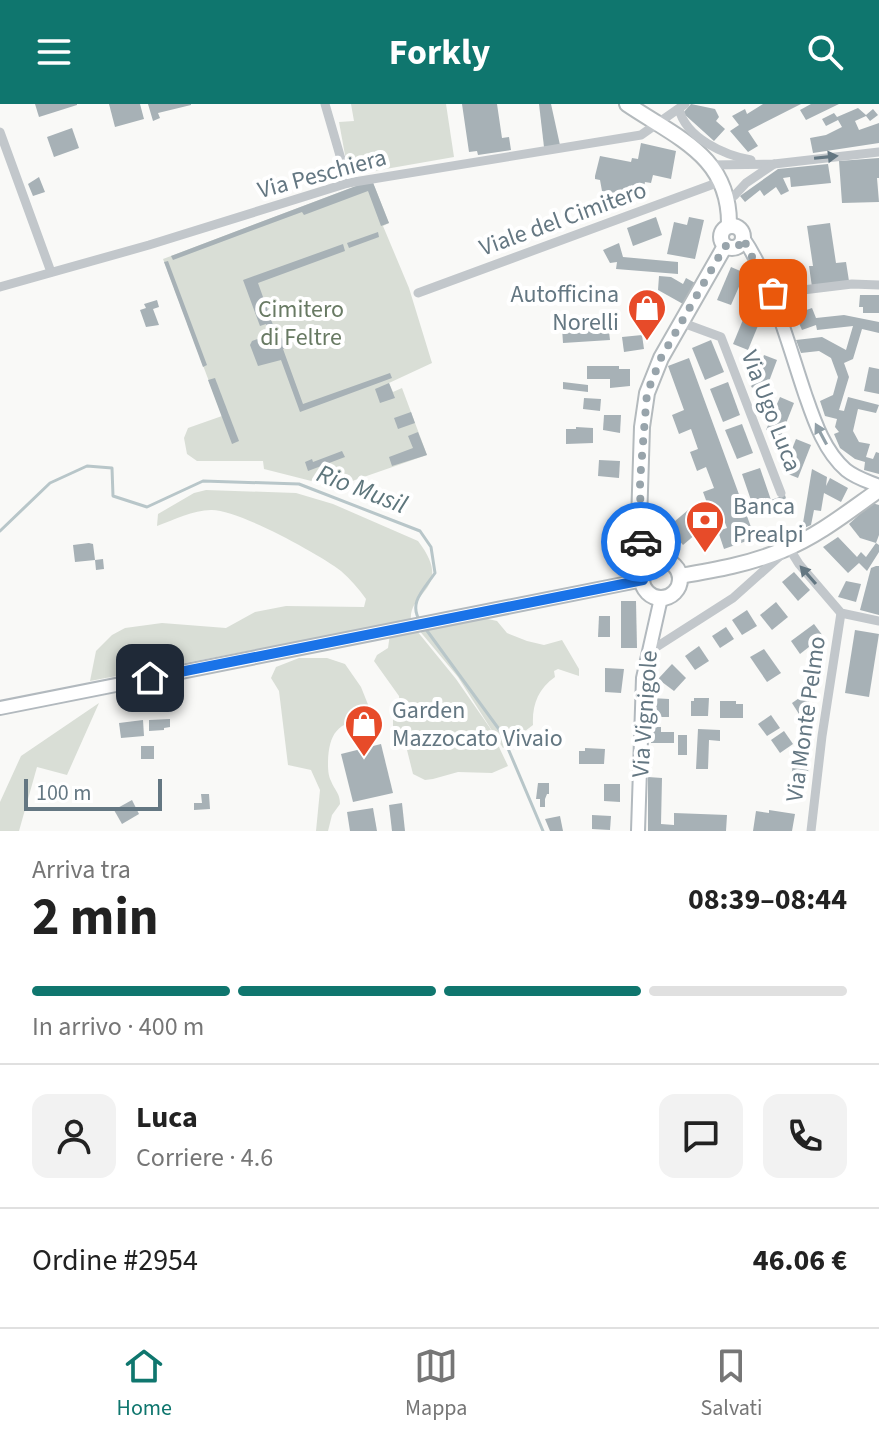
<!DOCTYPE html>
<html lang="it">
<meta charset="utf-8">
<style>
:root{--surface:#fff;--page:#f2f2f2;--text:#222;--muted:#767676;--line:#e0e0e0;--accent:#0f766e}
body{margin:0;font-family:"Source Sans 3",sans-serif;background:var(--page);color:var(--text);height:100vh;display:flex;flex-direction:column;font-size:30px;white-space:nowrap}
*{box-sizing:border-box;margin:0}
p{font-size:26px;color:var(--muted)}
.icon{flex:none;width:44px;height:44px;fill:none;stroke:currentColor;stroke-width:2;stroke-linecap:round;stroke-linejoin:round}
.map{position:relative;height:727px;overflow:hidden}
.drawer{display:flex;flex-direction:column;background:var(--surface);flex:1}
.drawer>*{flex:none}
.scale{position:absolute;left:24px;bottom:20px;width:138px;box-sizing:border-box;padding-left:8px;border:4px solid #647782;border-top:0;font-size:22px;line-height:28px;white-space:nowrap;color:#647782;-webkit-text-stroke:6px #fff;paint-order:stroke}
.pin{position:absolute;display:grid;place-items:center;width:68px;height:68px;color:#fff;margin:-34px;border-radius:16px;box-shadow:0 4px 12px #0006}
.courier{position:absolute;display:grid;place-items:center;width:80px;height:80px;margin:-40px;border:6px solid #1a73e8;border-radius:50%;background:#fff;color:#222;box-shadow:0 2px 10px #0007}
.head em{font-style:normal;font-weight:700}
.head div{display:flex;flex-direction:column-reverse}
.head{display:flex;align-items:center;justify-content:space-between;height:136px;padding:0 32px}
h1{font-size:52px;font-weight:700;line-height:60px}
.bar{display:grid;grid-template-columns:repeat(4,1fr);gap:12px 8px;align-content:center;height:96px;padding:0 32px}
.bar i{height:10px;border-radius:6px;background:var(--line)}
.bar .active{background:var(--accent)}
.bar p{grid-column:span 4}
.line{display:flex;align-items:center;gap:20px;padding:0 32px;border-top:2px solid var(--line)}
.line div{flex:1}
.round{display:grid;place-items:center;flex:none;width:84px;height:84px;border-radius:16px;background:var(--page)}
header{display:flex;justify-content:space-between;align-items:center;height:104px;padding:0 32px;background:var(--accent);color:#fff;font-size:36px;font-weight:700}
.dock{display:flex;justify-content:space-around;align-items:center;height:112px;border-top:2px solid var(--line);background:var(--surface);font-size:22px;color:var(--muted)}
.dock a{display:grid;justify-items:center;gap:4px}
.dock .active{color:var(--accent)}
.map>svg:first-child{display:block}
.green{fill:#d9ded6}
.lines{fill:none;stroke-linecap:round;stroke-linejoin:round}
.stream{stroke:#b8c6c9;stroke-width:3}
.building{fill:#a7b1b6}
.secondary-casing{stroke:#b2b9be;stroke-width:16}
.primary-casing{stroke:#b4babd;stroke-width:18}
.street{stroke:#c2c7cb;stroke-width:9}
.secondary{stroke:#fff;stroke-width:12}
.primary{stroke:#fff;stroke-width:14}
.oneway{fill:#647782}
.oneway2{fill:#92a0a8}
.done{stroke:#98a4ab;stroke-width:8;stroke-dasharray:0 14.4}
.route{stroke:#1a73e8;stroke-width:10}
.labels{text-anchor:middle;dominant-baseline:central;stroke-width:8;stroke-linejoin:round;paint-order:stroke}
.street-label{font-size:24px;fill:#647782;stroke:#fff}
.poi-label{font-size:24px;fill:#647782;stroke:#fff;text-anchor:start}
.park-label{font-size:24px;fill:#687a63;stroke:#fff}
.water-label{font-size:26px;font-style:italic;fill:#5e767c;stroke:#fff}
</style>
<header><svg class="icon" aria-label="menu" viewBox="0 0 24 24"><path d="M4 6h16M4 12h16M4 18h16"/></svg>Forkly<svg class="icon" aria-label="search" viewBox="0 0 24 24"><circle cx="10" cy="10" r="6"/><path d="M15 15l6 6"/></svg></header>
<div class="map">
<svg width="879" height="727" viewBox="0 0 879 727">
<rect width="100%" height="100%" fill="#f9f9f7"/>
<!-- green -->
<g class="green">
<polygon points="351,0 446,0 454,53 357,70 347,62 339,18 354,17"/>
<polygon points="372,76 389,119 383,122 409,184 432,259 389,279 393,288 402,284 427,351 335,383 264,365 263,357 197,357 187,350 184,334 188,324 222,312 163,155"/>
<path d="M 206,386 L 296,389 L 333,400 L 418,437 C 455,485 408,487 411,516 L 90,577 L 96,547 L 112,531 L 125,524 L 162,519 L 226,524 L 255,508 L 286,502 L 364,503 L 366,495 C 359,485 350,475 341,467 C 319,450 237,405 211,406 C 193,406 174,416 157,422 L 158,410 L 194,389 Z"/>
<path d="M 479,513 L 497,517 L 507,529 L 527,537 L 544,541 L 562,536 L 579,565 L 579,572 L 558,565 L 554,567 L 555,573 C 538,585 532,601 533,621 L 503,644 L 458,573 L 418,525 Z"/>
<polygon points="417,527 456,575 490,624 508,662 492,669 458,668 433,675 425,676 413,670 407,646 393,622 393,613 400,604 399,592 374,557 377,551 388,544 390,530"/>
<path d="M 299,554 L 327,554 L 345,560 L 361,583 L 369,603 L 366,615 C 337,618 329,630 328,658 C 328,664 328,671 331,677 C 335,687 340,689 340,700 L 332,711 L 328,727 L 316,727 L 320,686 L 311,666 L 288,661 L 279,587 L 271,574 L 276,563 Z"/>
<polygon points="99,599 67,671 37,663 19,727 0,727 0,698 21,652"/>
</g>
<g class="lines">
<!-- stream -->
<g class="stream">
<path d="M 0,427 L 50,379 L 87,362 L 112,364 L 113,392 L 147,403 L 203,377 L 299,380 L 420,427 L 431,443 L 435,469 C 424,485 407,500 421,518"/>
<polyline points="425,524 501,628 543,727"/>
</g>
</g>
<!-- building -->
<g class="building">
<polygon points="35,0 77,0 77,1 39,13"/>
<polygon points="109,0 140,0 144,15 115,23"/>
<polygon points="148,0 191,0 191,1 158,9 160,14 153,17"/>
<polygon points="462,0 497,0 502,34 509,33 511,46 478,51 477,47 469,48"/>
<polygon points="539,0 551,0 560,41 544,43"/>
<polygon points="691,0 715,5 719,13 716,17 725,25 714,37 683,9"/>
<polygon points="763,0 801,0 748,27 758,42 748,48 730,27 739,21 732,12 745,5 747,10"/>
<polygon points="811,0 839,0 806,16 800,6"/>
<polygon points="858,4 866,11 873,5 878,11 870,17 866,12 855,17 859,26 879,19 879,39 813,49 810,34 826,31 842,23 838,16 826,22 822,15 834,9 837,13"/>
<polygon points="72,24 79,44 54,53 47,33"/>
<polygon points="641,39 676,47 671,75 653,71 651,79 645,78 644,83 636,81 634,90 628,93 602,87 600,76 595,75 595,72 600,52 631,58 632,54 638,55"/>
<polygon points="879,54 879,74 877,74 879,98 842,99 839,57"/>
<polygon points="828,60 831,79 791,83 790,73 783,74 789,87 781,91 776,83 764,92 760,86 745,98 740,92 778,65"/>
<polygon points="39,73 45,88 33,92 28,80"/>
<polygon points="372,76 389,119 381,122 368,87 304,111 302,108 173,156 171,152"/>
<polygon points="656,113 662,131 633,142 627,124"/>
<polygon points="689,113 704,116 695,155 667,150 674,118 687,121"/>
<polygon points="830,119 836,159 846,158 849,177 812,183 809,162 813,162 807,122"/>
<polygon points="378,128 379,133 349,144 347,139"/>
<polygon points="619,139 623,153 678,158 678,170 616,165 617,158 610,159 603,146"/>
<polygon points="343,140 345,147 258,179 278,235 282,234 286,244 283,245 303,300 390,269 392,274 300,308 281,256 258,262 250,241 252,237 266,232 264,228 269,227 266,220 260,222 243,176"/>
<polygon points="168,157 207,261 203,263 164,158"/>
<polygon points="731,163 745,169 731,201 717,196"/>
<polygon points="659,172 671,173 683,180 686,174 697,180 683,200 658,186"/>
<polygon points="644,188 660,197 646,218 633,211"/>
<polygon points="860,191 879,191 879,209 863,209 863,203 859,203"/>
<polygon points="157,196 159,203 153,205 159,221 146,223 140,206 146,204 144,200"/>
<polygon points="812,204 816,214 844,211 879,218 879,229 862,225 853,255 844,259 849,273 839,306 844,307 848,293 879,301 876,309 858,305 853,327 859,338 870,340 866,353 873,355 876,348 879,349 879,370 864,366 865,358 855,355 840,344 834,330 839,328 835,323 837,315 825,312 820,297 833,291 838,273 831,254 819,247 801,249 796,236 822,233 846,246 853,222 817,226 816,221 802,226 795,210"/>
<polygon points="747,206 762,212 748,246 733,240"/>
<polygon points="608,219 610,236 563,239 562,224 590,223 591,225 594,225 594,220"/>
<polygon points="642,231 644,245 624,248 622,233"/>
<polygon points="711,236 724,268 705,276 692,244"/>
<polygon points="764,251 777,256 765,288 751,283"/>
<polygon points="689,254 755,434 724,445 718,427 727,424 719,403 710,407 703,388 714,384 706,363 697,367 690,348 698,345 691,325 679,330 672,311 684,306 668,262"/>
<polygon points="587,262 619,262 619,265 630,265 630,282 610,284 610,275 587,275"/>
<polygon points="869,263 879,265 879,290 864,287"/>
<polygon points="215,274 239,337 232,340 208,276"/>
<polygon points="563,278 588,281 588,288 563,285"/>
<polygon points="728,278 740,311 723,318 710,285"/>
<polygon points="389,279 395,294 380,299 375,285"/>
<polygon points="780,293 794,299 781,332 766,326"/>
<polygon points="584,294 601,295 600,307 583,305"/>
<polygon points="411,308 415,319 398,325 394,314"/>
<polygon points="604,311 621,311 620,329 603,326"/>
<polygon points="742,320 753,349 737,355 725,326"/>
<polygon points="576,323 593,324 593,339 566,340 566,325 576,325"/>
<polygon points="418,328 427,351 392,362 389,353 413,344 408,332"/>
<polygon points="796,335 811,341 798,374 783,368"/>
<polygon points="342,347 345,353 308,367 305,358 312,355 313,358"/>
<polygon points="599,356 620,357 619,374 598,372"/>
<polygon points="760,364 771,396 785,391 788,401 759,410 756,401 753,402 742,370"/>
<polygon points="812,365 827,373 826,382 830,374 848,384 841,398 824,389 821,407 814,406 811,421 802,425"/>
<polygon points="872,399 879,401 879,431 876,439 860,434 849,420"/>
<polygon points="694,401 709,419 683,441 668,423"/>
<polygon points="838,433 857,453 861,448 866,453 876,439 879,441 879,448 867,467 859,459 848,469 823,443"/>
<polygon points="89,439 93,440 95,456 103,455 104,465 96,466 95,456 75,458 73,441"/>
<polygon points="876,462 879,462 879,511 860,506 871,464"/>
<polygon points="794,468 810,486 798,497 782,478"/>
<polygon points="846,477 861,480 856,498 838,493"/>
<polygon points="621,497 636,497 637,544 621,544"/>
<polygon points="776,498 788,513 772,526 760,511"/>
<polygon points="747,506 757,522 742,531 732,516"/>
<polygon points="599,512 610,512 610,533 598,533"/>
<polygon points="814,520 823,532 800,550 791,537"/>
<polygon points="726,523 734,535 720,544 712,532"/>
<polygon points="855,526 879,530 869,593 845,589"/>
<polygon points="699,542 709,557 695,566 685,552"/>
<polygon points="764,545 781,569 767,578 750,553"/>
<polygon points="672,560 686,574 674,587 658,575"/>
<polygon points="605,564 624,565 621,589 605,588"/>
<polygon points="805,590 816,610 804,618 792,599"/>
<polygon points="651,594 669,595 669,613 650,613"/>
<polygon points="694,594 709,594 708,612 691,612 691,597 694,597"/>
<polygon points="720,597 736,597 736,600 743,600 743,614 720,614"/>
<polygon points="771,611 780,624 767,632 758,620"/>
<polygon points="170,615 170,623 164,624 164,626 149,627 149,616"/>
<polygon points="143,616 144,632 121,634 119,619"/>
<polygon points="651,623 661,623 661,628 674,628 674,639 651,639"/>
<polygon points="698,625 720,626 720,637 709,636 708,665 696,665"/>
<polygon points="784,627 793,640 780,649 771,636"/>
<rect x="678" y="631" width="9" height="20"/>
<polygon points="381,640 393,689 353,698 341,650"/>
<rect x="141" y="642" width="13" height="13"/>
<polygon points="585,644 605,645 604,660 579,660 579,647 585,647"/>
<polygon points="794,652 810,654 806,683 790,681"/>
<polygon points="648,673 662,674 661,720 674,721 674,709 727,711 726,727 648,727"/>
<polygon points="538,679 549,679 549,690 547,690 545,695 545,703 540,703 540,695 536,695"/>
<polygon points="604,680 620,680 620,698 604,697"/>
<polygon points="201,690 209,690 210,705 194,706 194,699 202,699"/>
<polygon points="132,696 139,710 122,720 114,706"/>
<polygon points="402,699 405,727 392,727 389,701"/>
<polygon points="373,704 377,727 350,727 347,708"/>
<polygon points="769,706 795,710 792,727 753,727 756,707 769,709"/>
<polygon points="592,711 611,712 610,726 592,725"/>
<polygon points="560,712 563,727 550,727 545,715"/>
</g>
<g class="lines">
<!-- secondary casing -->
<g class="secondary-casing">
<g id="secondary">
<path d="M 743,134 C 771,174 789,243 805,290 C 814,316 824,347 846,366 C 856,374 867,377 879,382"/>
<polyline points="0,604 643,476"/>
<polyline points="638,727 643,574 661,494"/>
</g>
</g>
<!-- primary casing -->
<g class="primary-casing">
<g id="primary">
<path d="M 627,0 C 677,34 730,52 729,121"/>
<circle cx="732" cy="133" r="11"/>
<circle cx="661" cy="475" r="19"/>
<polyline points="652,459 641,440 639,418 642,323 647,289 661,254 725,142"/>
<path d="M 680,472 C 715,466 750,460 783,446 C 818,432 849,407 879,386"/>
</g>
</g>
<!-- street -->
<g class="street">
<polyline points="325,0 348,79"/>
<path d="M 679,5 C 686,34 724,51 751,56"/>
<polyline points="0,28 51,168"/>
<polyline points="711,61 774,60 879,48"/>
<polyline points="734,92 746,79 774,60"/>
<polyline points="0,183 149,141 348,79 641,31 685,0"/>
<polyline points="418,189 722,77"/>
<polyline points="770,190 852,180 879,181"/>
<polyline points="683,219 721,233 781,389"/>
<polyline points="647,549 733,494 789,444 799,460 841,509 879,517"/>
<polyline points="811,727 822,632 841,509"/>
</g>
<!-- secondary -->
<use href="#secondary" class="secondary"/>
<!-- primary -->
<use href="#primary" class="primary"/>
</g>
<!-- one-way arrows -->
<defs><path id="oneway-solid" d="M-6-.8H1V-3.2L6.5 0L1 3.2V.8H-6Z" transform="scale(2)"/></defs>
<g class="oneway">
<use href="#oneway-solid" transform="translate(826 53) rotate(-6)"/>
<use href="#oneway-solid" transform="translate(808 471) rotate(-131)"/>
</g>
<use class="oneway2" href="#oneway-solid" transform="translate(821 330) rotate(-118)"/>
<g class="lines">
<!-- done -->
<polyline class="done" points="641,438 640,377 647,289 661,254 725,142 738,143 743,134 770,190 773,189"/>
<!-- route -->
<polyline class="route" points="150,574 643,476 645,466 652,459 641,438"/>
</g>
<!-- icons -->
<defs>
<g id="shop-pin" transform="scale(2)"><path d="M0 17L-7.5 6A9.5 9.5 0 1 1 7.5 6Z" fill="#e74b29" stroke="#fff"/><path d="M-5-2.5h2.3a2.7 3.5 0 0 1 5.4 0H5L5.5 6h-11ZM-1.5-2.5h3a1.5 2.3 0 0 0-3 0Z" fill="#fff"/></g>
<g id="bank-pin" transform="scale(2)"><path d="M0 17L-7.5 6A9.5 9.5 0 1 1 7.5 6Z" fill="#e74b29" stroke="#fff"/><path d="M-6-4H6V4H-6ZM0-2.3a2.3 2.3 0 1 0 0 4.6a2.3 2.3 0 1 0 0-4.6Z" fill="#fff"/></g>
</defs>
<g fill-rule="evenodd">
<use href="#shop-pin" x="647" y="204"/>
<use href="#bank-pin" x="705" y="416"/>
<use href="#shop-pin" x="364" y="620"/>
</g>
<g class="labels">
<!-- street labels -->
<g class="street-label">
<text transform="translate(322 70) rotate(-15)">Via Peschiera</text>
<text transform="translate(563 115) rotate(-20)">Viale del Cimitero</text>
<text transform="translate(771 307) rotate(69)">Via Ugo Luca</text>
<text transform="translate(645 610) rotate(-86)">Via Vignigole</text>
<text transform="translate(806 615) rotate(-82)">Via Monte Pelmo</text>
</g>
<!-- poi labels -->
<g class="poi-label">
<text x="619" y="190" text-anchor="end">Autofficina<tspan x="619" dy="28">Norelli</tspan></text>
<text x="733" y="402">Banca<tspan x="733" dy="28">Prealpi</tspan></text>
<text x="392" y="606">Garden<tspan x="392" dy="28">Mazzocato Vivaio</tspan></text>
</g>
<!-- park labels -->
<g class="park-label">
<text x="301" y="205">Cimitero<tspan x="301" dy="28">di Feltre</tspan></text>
</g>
<!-- water labels -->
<g class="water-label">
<text transform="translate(362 385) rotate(21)">Rio Musil</text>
</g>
</g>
</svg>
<div class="scale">100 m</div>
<div class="pin" style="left:773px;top:189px;background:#ea580c"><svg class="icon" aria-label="bag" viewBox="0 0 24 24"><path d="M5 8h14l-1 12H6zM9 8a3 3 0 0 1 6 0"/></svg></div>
<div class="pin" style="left:150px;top:574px;background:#1f2937"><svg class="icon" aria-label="home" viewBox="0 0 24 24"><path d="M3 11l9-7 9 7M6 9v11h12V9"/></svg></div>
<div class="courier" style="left:641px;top:438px"><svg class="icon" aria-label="car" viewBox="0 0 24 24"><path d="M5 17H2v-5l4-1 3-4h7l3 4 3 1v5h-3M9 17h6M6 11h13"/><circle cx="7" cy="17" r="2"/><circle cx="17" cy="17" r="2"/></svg></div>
</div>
<section class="drawer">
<div class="head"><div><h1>2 min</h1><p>Arriva tra</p></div><em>08:39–08:44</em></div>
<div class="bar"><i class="active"></i><i class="active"></i><i class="active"></i><i></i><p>In arrivo · 400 m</p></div>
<div class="line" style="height:144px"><a class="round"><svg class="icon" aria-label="person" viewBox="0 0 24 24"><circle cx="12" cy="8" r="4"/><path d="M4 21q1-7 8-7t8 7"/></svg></a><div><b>Luca</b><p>Corriere · 4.6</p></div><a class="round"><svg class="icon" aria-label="chat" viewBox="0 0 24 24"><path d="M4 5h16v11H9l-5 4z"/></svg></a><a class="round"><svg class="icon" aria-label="phone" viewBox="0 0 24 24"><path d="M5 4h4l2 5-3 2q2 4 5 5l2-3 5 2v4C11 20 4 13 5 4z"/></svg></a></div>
<div class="line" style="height:104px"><div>Ordine #2954</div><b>46.06 €</b></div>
</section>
<nav class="dock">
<a class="active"><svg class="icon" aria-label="home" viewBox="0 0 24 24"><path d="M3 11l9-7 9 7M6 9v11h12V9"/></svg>Home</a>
<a><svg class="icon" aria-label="map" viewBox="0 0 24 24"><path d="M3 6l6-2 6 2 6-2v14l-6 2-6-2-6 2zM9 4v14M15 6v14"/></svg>Mappa</a>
<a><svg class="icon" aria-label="saved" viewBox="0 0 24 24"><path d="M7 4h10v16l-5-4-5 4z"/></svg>Salvati</a>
</nav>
